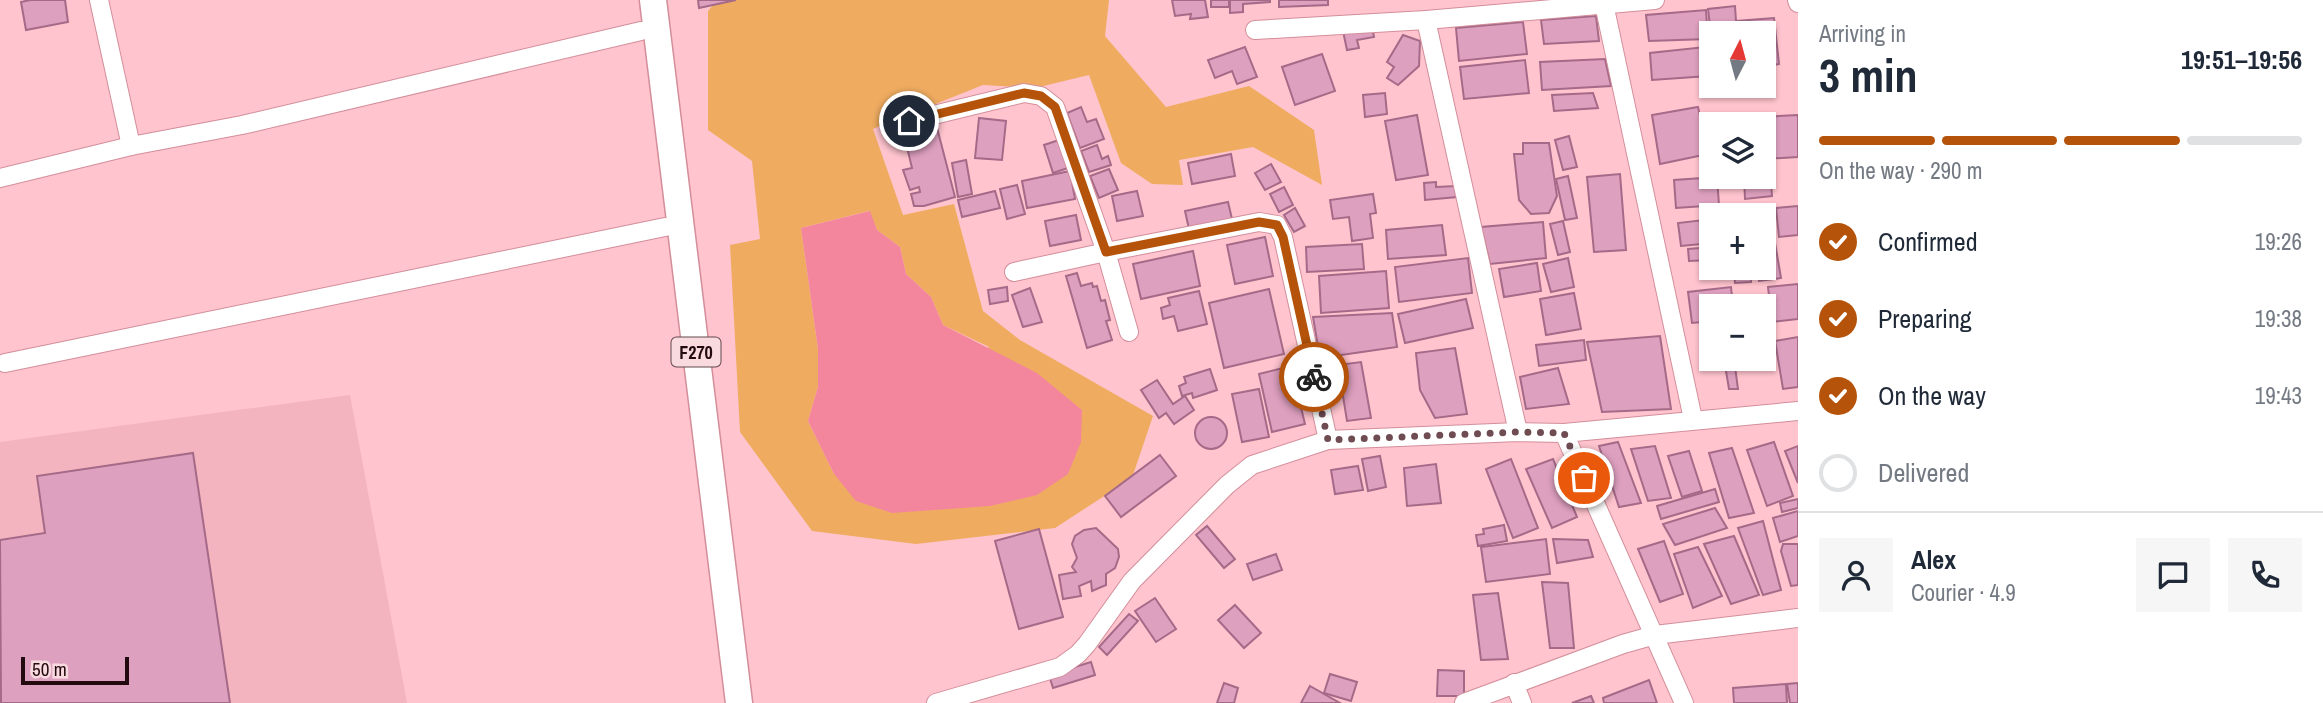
<!DOCTYPE html>
<meta charset="utf-8">
<style>
:root{--surface:#fff;--page:#f6f6f7;--text:#1f2937;--muted:#747a83;--line:#e0e1e3;--accent:#b45309}
body{margin:0;font-family:"Archivo Narrow",sans-serif;background:var(--page);color:var(--text);height:100vh;display:flex;flex-direction:column;font-size:26px;white-space:nowrap}
*{box-sizing:border-box;margin:0}
p{font-size:23px;color:var(--muted)}
.icon{flex:none;width:38px;height:38px;fill:none;stroke:currentColor;stroke-width:2;stroke-linecap:round;stroke-linejoin:round}
.map{position:relative;flex:1;overflow:hidden}
.side{display:flex;flex-direction:column;background:var(--surface);width:525px}
.side>*{flex:none}
.needle{width:46px;rotate:6deg}
.controls{position:absolute;left:1699px;top:21px;display:grid;gap:14px}
.controls a{display:grid;place-items:center;width:77px;height:77px;border-radius:0px;background:var(--surface);box-shadow:0 2px 5px #0004;font-size:35px}
.scale{position:absolute;left:21px;bottom:18px;width:108px;box-sizing:border-box;padding-left:7px;border:4px solid #220a0f;border-top:0;font-size:19px;line-height:24px;white-space:nowrap;color:#220a0f;-webkit-text-stroke:5px #f8dadf;paint-order:stroke}
.pin{position:absolute;display:grid;place-items:center;width:60px;height:60px;color:#fff;margin:-30px;border:4px solid #fff;border-radius:50%;box-shadow:0 2px 7px #0007}
.courier{position:absolute;display:grid;place-items:center;width:70px;height:70px;margin:-35px;border:5px solid #b45309;border-radius:50%;background:#fff;color:#222;box-shadow:0 2px 9px #0007}
.overview em{font-style:normal;font-weight:700}
.overview div{display:flex;flex-direction:column-reverse}
.overview{display:flex;align-items:center;justify-content:space-between;height:119px;padding:0 21px}
h1{font-size:46px;font-weight:700;line-height:52px}
.bar{display:grid;grid-template-columns:repeat(4,1fr);gap:10px 7px;align-content:center;height:84px;padding:0 21px}
.bar i{height:9px;border-radius:5px;background:var(--line)}
.bar .selected{background:var(--accent)}
.bar p{grid-column:span 4}
.line{display:flex;align-items:center;gap:18px;padding:0 21px;border-top:2px solid var(--line)}
.line div{flex:1}
.round{display:grid;place-items:center;flex:none;width:74px;height:74px;border-radius:0px;background:var(--page)}
ol{padding:0 21px;list-style:none}
li{display:flex;align-items:center;gap:21px;height:77px}
li p{margin-inline-start:auto}
li .icon{padding:7px;border-radius:50%;background:var(--accent);color:#fff;stroke-width:4}
li:last-child{color:var(--muted)}
li i{width:38px;height:38px;border:4px solid var(--line);border-radius:50%}
main{display:flex;flex:1;min-height:0}
.map>svg:first-child{display:block}
.built{fill:#f3b4bf}
.green{fill:#efac61;fill-rule:evenodd}
.water{fill:#f3869c}
.building{fill:#dea0bf;stroke:#a56a88;stroke-width:2}
.lines{fill:none;stroke-linecap:round;stroke-linejoin:round}
.minor-casing{stroke:#d38e9a;stroke-width:20}
.primary-casing{stroke:#d38e9a;stroke-width:29}
.minor{stroke:#fff;stroke-width:18}
.primary{stroke:#fff;stroke-width:26}
.done{stroke:#6f4b52;stroke-width:7;stroke-dasharray:0 12.6}
.route{stroke:#b45309;stroke-width:9}
.labels{text-anchor:middle;dominant-baseline:central;stroke-width:7;stroke-linejoin:round;paint-order:stroke}
.shield{fill:#f8dadf;stroke:#62484d;stroke-width:2}
.shield-label{font-size:18px;font-weight:bold;fill:#220a0f}
</style>
<main>
<div class="map">
<svg width="1798" height="703" viewBox="0 0 1798 703">
<rect width="100%" height="100%" fill="#ffc4ce"/>
<!-- built -->
<polygon class="built" points="350,395 407,703 0,703 0,442"/>
<!-- green -->
<path class="green" d="M 717,0 L 1109,0 L 1105,36 L 1166,107 L 1249,86 L 1314,130 L 1322,185 L 1253,147 L 1179,160 L 1183,185 L 1152,184 L 1121,163 L 1089,75 L 1035,88 L 983,85 L 873,129 L 903,215 L 954,204 L 983,311 L 1020,340 L 1153,416 L 1132,478 L 1055,528 L 916,544 L 812,531 L 740,432 L 730,245 L 760,239 L 752,161 L 708,130 L 708,11 ZM 869,211 L 877,230 L 900,247 L 906,274 L 931,297 L 943,325 L 989,347 L 834,474 L 808,421 L 818,387 L 818,349 L 801,228 Z"/>
<!-- water -->
<polygon class="water" points="870,211 877,230 900,247 906,274 931,297 943,325 1037,373 1082,410 1081,442 1068,474 1037,495 990,506 892,513 856,501 834,474 808,421 818,387 818,349 801,228"/>
<!-- building -->
<g class="building">
<polygon points="30,0 65,0 68,22 26,30 21,2"/>
<polygon points="698,0 736,0 699,8"/>
<polygon points="1172,0 1205,0 1208,17 1190,19 1191,14 1175,16"/>
<rect x="1211" y="0" width="18" height="7"/>
<polygon points="1230,0 1270,0 1270,2 1243,4 1243,12 1230,13"/>
<polygon points="1279,0 1328,0 1328,5 1279,7"/>
<polygon points="1735,6 1736,21 1774,18 1779,64 1764,66 1764,33 1712,33 1712,42 1708,9"/>
<polygon points="1706,10 1708,39 1649,41 1646,15"/>
<polygon points="1596,16 1599,41 1544,44 1541,20"/>
<polygon points="1523,22 1527,54 1459,61 1456,28"/>
<polygon points="1372,26 1374,37 1357,40 1359,48 1347,50 1343,31"/>
<polygon points="1403,35 1420,41 1419,66 1398,85 1387,78 1394,67 1387,62"/>
<polygon points="1245,47 1257,77 1237,84 1232,71 1215,78 1208,60"/>
<polygon points="1705,47 1708,76 1652,80 1650,53"/>
<polygon points="1322,54 1335,91 1295,105 1282,67"/>
<polygon points="1605,59 1611,86 1542,90 1540,62"/>
<polygon points="1525,60 1529,93 1464,99 1460,67"/>
<polygon points="1385,93 1387,114 1365,117 1363,95"/>
<polygon points="1593,93 1598,108 1554,111 1552,95"/>
<polygon points="1081,107 1087,122 1096,119 1104,139 1080,148 1067,113"/>
<polygon points="1698,107 1708,154 1660,164 1652,115"/>
<polygon points="1417,115 1428,175 1396,180 1385,121"/>
<polygon points="1798,115 1798,157 1764,159 1764,124 1761,124 1761,117"/>
<polygon points="979,118 1006,121 1002,160 975,158"/>
<polygon points="935,120 955,197 924,206 914,206 911,194 920,192 919,187 910,190 903,170 912,168 903,130"/>
<polygon points="1569,136 1577,167 1563,170 1555,140"/>
<polygon points="1062,139 1071,167 1053,173 1044,145"/>
<polygon points="1523,143 1549,143 1557,196 1549,213 1531,214 1519,200 1514,154 1523,154"/>
<polygon points="1097,145 1102,159 1108,156 1111,165 1089,172 1081,151"/>
<polygon points="1231,154 1235,176 1192,184 1188,163"/>
<polygon points="966,160 972,194 958,197 952,163"/>
<polygon points="1271,164 1281,182 1265,190 1255,173"/>
<polygon points="1770,168 1772,196 1745,199 1744,177 1764,177 1764,169"/>
<polygon points="1109,169 1118,190 1099,198 1090,176"/>
<polygon points="1070,171 1075,199 1027,208 1022,181"/>
<polygon points="1620,174 1626,250 1594,252 1587,177"/>
<polygon points="1568,176 1577,218 1565,220 1556,179"/>
<polygon points="1717,177 1719,205 1676,208 1674,180"/>
<polygon points="1436,182 1436,187 1456,186 1457,197 1425,200 1424,183"/>
<polygon points="1017,185 1025,214 1007,219 1000,189"/>
<polygon points="1284,187 1293,205 1279,212 1270,194"/>
<polygon points="995,191 1000,208 962,217 958,200"/>
<polygon points="1137,191 1143,216 1117,221 1112,196"/>
<polygon points="1373,194 1376,213 1370,214 1373,238 1352,241 1349,217 1333,219 1330,200"/>
<polygon points="1228,202 1232,219 1189,229 1185,211"/>
<polygon points="1798,206 1798,235 1779,237 1776,208"/>
<polygon points="1295,208 1305,226 1294,232 1284,215"/>
<polygon points="1076,215 1081,240 1050,246 1045,221"/>
<polygon points="1712,219 1712,243 1681,246 1678,223"/>
<polygon points="1563,221 1570,252 1558,255 1550,224"/>
<polygon points="1543,222 1546,258 1490,264 1481,227"/>
<polygon points="1442,225 1446,255 1388,259 1386,230"/>
<polygon points="1265,237 1273,276 1235,284 1227,245"/>
<polygon points="1774,237 1781,278 1759,281 1757,268 1764,268 1764,239"/>
<polygon points="1362,244 1364,269 1307,272 1306,247"/>
<polygon points="1712,247 1712,260 1689,261 1688,249"/>
<polygon points="1193,251 1200,286 1141,299 1133,264"/>
<polygon points="1468,258 1472,293 1399,302 1395,267"/>
<polygon points="1568,258 1574,287 1551,292 1543,264"/>
<polygon points="1537,263 1541,291 1504,297 1499,269"/>
<polygon points="1734,268 1750,268 1751,282 1735,283"/>
<polygon points="1386,271 1389,308 1321,313 1319,276"/>
<polygon points="1077,273 1081,286 1092,283 1093,287 1097,286 1101,301 1105,300 1110,320 1106,321 1112,340 1087,348 1066,276"/>
<polygon points="1798,284 1798,319 1772,322 1768,287"/>
<polygon points="1007,287 1008,301 990,304 988,290"/>
<polygon points="1731,287 1733,306 1712,306 1712,321 1692,323 1688,292"/>
<polygon points="1030,288 1042,322 1023,327 1012,295"/>
<polygon points="1269,289 1284,354 1224,368 1209,303"/>
<polygon points="1199,291 1207,324 1178,331 1174,316 1163,319 1161,308 1170,305 1168,298"/>
<polygon points="1574,293 1581,329 1546,335 1540,299"/>
<polygon points="1466,299 1473,328 1405,343 1398,314"/>
<polygon points="1392,313 1397,347 1320,358 1313,317"/>
<polygon points="1660,336 1671,409 1602,412 1587,342"/>
<polygon points="1798,337 1798,387 1783,389 1775,341"/>
<polygon points="1584,340 1586,360 1539,366 1536,345"/>
<polygon points="1455,348 1467,414 1435,418 1420,390 1416,353"/>
<polygon points="1724,359 1734,359 1738,389 1729,389"/>
<polygon points="1361,362 1371,418 1347,421 1338,365"/>
<polygon points="1291,366 1305,424 1272,432 1259,374"/>
<polygon points="1558,368 1569,404 1526,409 1520,377"/>
<polygon points="1210,369 1217,390 1193,398 1192,393 1182,396 1179,386 1186,383 1184,377"/>
<polygon points="1157,380 1173,404 1185,396 1194,410 1174,424 1166,413 1159,418 1141,390"/>
<polygon points="1259,389 1269,437 1242,442 1232,394"/>
<circle cx="1211" cy="433" r="16"/>
<polygon points="1618,442 1641,503 1619,507 1599,446"/>
<polygon points="1774,442 1793,496 1767,506 1747,450"/>
<polygon points="1655,446 1671,498 1648,501 1631,449"/>
<polygon points="1798,446 1798,483 1785,451"/>
<polygon points="1732,448 1754,513 1729,518 1709,453"/>
<polygon points="1689,451 1702,491 1682,497 1668,456"/>
<polygon points="193,453 230,703 1,703 0,540 45,533 37,476"/>
<polygon points="1160,455 1176,476 1121,517 1105,496"/>
<polygon points="1380,456 1386,487 1368,491 1362,459"/>
<polygon points="1511,459 1538,528 1513,538 1486,469"/>
<polygon points="1553,459 1577,517 1552,528 1526,469"/>
<polygon points="1436,464 1441,503 1407,506 1404,468"/>
<polygon points="1358,466 1363,490 1335,494 1331,470"/>
<polygon points="1715,489 1719,502 1661,519 1657,506"/>
<polygon points="1798,499 1798,508 1782,512 1780,503"/>
<polygon points="1715,508 1727,528 1675,545 1663,524"/>
<polygon points="1798,511 1798,536 1780,542 1773,518"/>
<polygon points="1763,521 1781,590 1763,595 1738,528"/>
<polygon points="1504,525 1507,541 1478,546 1476,535 1484,534 1483,529"/>
<polygon points="1207,526 1235,559 1224,568 1196,535"/>
<polygon points="1096,528 1118,549 1119,557 1115,568 1106,574 1106,585 1092,591 1091,581 1079,586 1081,596 1063,599 1059,575 1076,572 1072,567 1077,558 1072,544 1075,536 1084,530"/>
<polygon points="1039,529 1063,617 1019,629 995,541"/>
<polygon points="1734,536 1759,595 1731,604 1704,544"/>
<polygon points="1546,539 1550,574 1486,582 1481,547"/>
<polygon points="1553,539 1588,540 1593,557 1557,563"/>
<polygon points="1664,541 1683,594 1660,602 1638,549"/>
<polygon points="1783,544 1798,544 1798,585 1791,586 1781,551"/>
<polygon points="1698,547 1722,596 1693,608 1674,554"/>
<polygon points="1276,554 1282,570 1253,580 1247,564"/>
<polygon points="1542,582 1568,583 1574,648 1550,648"/>
<polygon points="1498,593 1508,659 1481,660 1473,595"/>
<polygon points="1155,598 1176,629 1156,642 1135,611"/>
<polygon points="1235,605 1261,633 1244,648 1218,620"/>
<polygon points="1129,614 1138,621 1107,655 1099,647"/>
<polygon points="1091,662 1095,675 1053,688 1049,675"/>
<polygon points="1438,670 1464,671 1464,696 1437,696"/>
<polygon points="1330,674 1357,682 1351,701 1324,693"/>
<polygon points="1649,680 1657,703 1604,703 1603,698"/>
<polygon points="1224,683 1238,688 1234,703 1217,703"/>
<polygon points="1798,683 1798,703 1790,703 1787,684"/>
<polygon points="1786,684 1787,703 1734,703 1733,688"/>
<polygon points="1310,686 1340,703 1301,703"/>
<polygon points="1591,696 1594,703 1572,703"/>
</g>
<g class="lines">
<!-- minor casing -->
<g class="minor-casing">
<g id="minor">
<polyline points="99,0 131,146 242,125 641,31"/>
<polyline points="1797,0 1798,3"/>
<polyline points="1604,4 1693,419"/>
<polyline points="1426,20 1518,432"/>
<polyline points="1255,30 1426,20 1655,0"/>
<polyline points="909,121 1024,93 1041,96 1055,107 1106,252 1259,222 1277,225 1283,237 1328,440"/>
<polyline points="0,178 131,146"/>
<polyline points="1014,272 1106,252 1129,332"/>
<polyline points="5,363 665,227"/>
<polyline points="1564,433 1684,703"/>
<polyline points="1514,683 1522,703"/>
<polyline points="936,703 1060,667 1078,654 1087,644 1132,581 1227,485 1252,465 1328,440 1518,432 1564,433 1798,411"/>
<polyline points="1464,703 1623,644 1655,635 1798,618"/>
</g>
</g>
<!-- primary casing -->
<g class="primary-casing">
<polyline id="primary" points="653,0 739,703"/>
</g>
<!-- minor -->
<use href="#minor" class="minor"/>
<!-- primary -->
<use href="#primary" class="primary"/>
</g>
<g class="lines">
<!-- done -->
<polyline class="done" points="1314,377 1328,440 1518,432 1564,433 1584,478"/>
<!-- route -->
<polyline class="route" points="909,121 1024,93 1041,96 1055,107 1106,252 1259,222 1277,225 1283,237 1314,377"/>
</g>
<g class="labels">
<!-- shield labels -->
<rect class="shield" x="671.5" y="337.5" width="49" height="29" rx="5"/>
<g class="shield-label">
<text x="696" y="352">F270</text>
</g>
</g>
</svg>
<div class="controls">
<a><svg class="needle" viewBox="-14 -14 28 28"><path d="M0-13l5 13h-10z" fill="#e53935"/><path d="M0 13l5-13h-10z" fill="#747a83"/></svg></a>
<a><svg class="icon" aria-label="layers" viewBox="0 0 24 24"><path d="M12 4l9 5-9 5-9-5zM3 14l9 5 9-5"/></svg></a>
<a>+</a>
<a>−</a>
</div>
<div class="scale">50 m</div>
<div class="pin" style="left:1584px;top:478px;background:#ea580c"><svg class="icon" aria-label="bag" viewBox="0 0 24 24"><path d="M5 8h14l-1 12H6zM9 8a3 3 0 0 1 6 0"/></svg></div>
<div class="pin" style="left:909px;top:121px;background:#1f2937"><svg class="icon" aria-label="home" viewBox="0 0 24 24"><path d="M3 11l9-7 9 7M6 9v11h12V9"/></svg></div>
<div class="courier" style="left:1314px;top:377px"><svg class="icon" aria-label="bike" viewBox="0 0 24 24"><circle cx="6" cy="16" r="4"/><circle cx="18" cy="16" r="4"/><path d="M6 16l4-8h5l3 8M10 8l3 8H6M13 5h3"/></svg></div>
</div>
<section class="side">
<div class="overview"><div><h1>3 min</h1><p>Arriving in</p></div><em>19:51–19:56</em></div>
<div class="bar"><i class="selected"></i><i class="selected"></i><i class="selected"></i><i></i><p>On the way · 290 m</p></div>
<ol>
<li><svg class="icon" aria-label="check" viewBox="0 0 24 24"><path d="M5 12l5 5 9-10"/></svg>Confirmed<p>19:26</p></li>
<li><svg class="icon" aria-label="check" viewBox="0 0 24 24"><path d="M5 12l5 5 9-10"/></svg>Preparing<p>19:38</p></li>
<li><svg class="icon" aria-label="check" viewBox="0 0 24 24"><path d="M5 12l5 5 9-10"/></svg>On the way<p>19:43</p></li>
<li><i></i>Delivered</li>
</ol>
<div class="line" style="height:126px"><a class="round"><svg class="icon" aria-label="person" viewBox="0 0 24 24"><circle cx="12" cy="8" r="4"/><path d="M4 21q1-7 8-7t8 7"/></svg></a><div><b>Alex</b><p>Courier · 4.9</p></div><a class="round"><svg class="icon" aria-label="chat" viewBox="0 0 24 24"><path d="M4 5h16v11H9l-5 4z"/></svg></a><a class="round"><svg class="icon" aria-label="phone" viewBox="0 0 24 24"><path d="M5 4h4l2 5-3 2q2 4 5 5l2-3 5 2v4C11 20 4 13 5 4z"/></svg></a></div>
</section>
</main>
